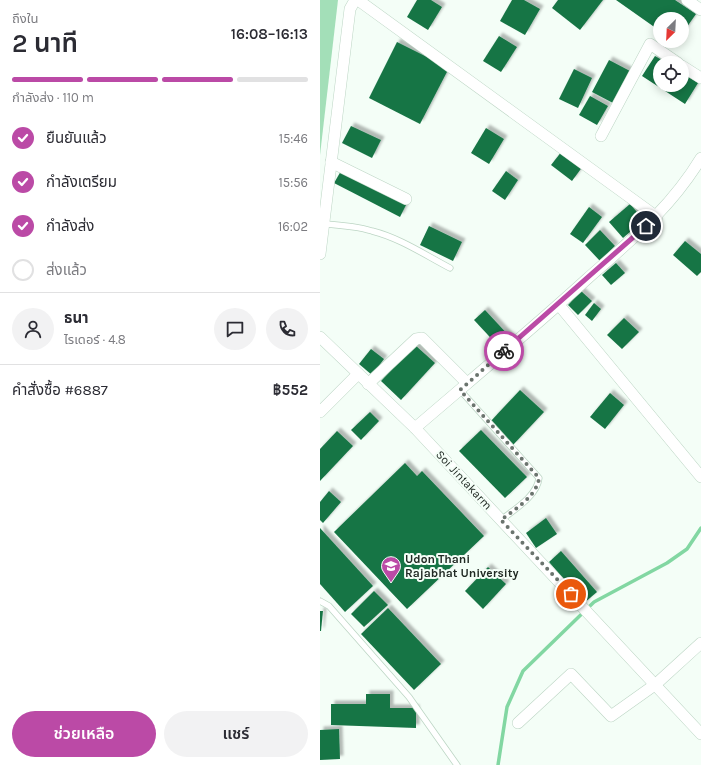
<!DOCTYPE html>
<html lang="th">
<meta charset="utf-8">
<style>
:root{--surface:#fff;--page:#f2f2f3;--text:#2b2b33;--muted:#7c7c81;--line:#e1e1e2;--accent:#bb4aa6}
body{margin:0;font-family:Karla,"Noto Sans Thai",sans-serif;background:var(--page);color:var(--text);height:100vh;display:flex;flex-direction:column;font-size:15px;white-space:nowrap}
*{box-sizing:border-box;margin:0}
p{font-size:13px;color:var(--muted)}
.icon{flex:none;width:22px;height:22px;fill:none;stroke:currentColor;stroke-width:2;stroke-linecap:round;stroke-linejoin:round}
.map{position:relative;flex:1;overflow:hidden}
.panel{display:flex;flex-direction:column;background:var(--surface);width:320px}
.panel>*{flex:none}
.needle{width:26px;rotate:204deg}
.fabs{position:absolute;left:333px;top:12px;display:grid;gap:8px}
.fabs a{display:grid;place-items:center;width:36px;height:36px;border-radius:50%;background:var(--surface);box-shadow:0 2px 10px #0003;font-size:20px}
.pin{position:absolute;display:grid;place-items:center;width:34px;height:34px;color:#fff;margin:-17px;border:2px solid #fff;border-radius:50%;box-shadow:0 1px 4px #0007}
.courier{position:absolute;display:grid;place-items:center;width:40px;height:40px;margin:-20px;border:3px solid #bb4aa6;border-radius:50%;background:#fff;color:#222;box-shadow:0 1px 5px #0007}
.summary em{font-style:normal;font-weight:600}
.summary div{display:flex;flex-direction:column-reverse}
.summary{display:flex;align-items:center;justify-content:space-between;height:68px;padding:0 12px}
h1{font-size:26px;font-weight:600;line-height:30px}
.bar{display:grid;grid-template-columns:repeat(4,1fr);gap:6px 4px;align-content:center;height:48px;padding:0 12px}
.bar i{height:5px;border-radius:3px;background:var(--line)}
.bar .active{background:var(--accent)}
.bar p{grid-column:span 4}
.line{display:flex;align-items:center;gap:10px;padding:0 12px;border-top:1px solid var(--line)}
.line div{flex:1}
.round{display:grid;place-items:center;flex:none;width:42px;height:42px;border-radius:21px;background:var(--page)}
ol{padding:0 12px;list-style:none}
li{display:flex;align-items:center;gap:12px;height:44px}
li p{margin-inline-start:auto}
li .icon{padding:4px;border-radius:50%;background:var(--accent);color:#fff;stroke-width:4}
li:last-child{color:var(--muted)}
li i{width:22px;height:22px;border:2px solid var(--line);border-radius:50%}
.button{display:flex;gap:8px;margin-top:auto;padding:8px 12px}
.button a{flex:1;height:46px;border-radius:24px;background:var(--accent);color:#fff;font-size:16px;font-weight:600;line-height:46px;text-align:center}
.button a+a{background:var(--page);color:var(--text)}
main{display:flex;flex:1;min-height:0}
.map>svg:first-child{display:block}
.green{fill:#a3dfb8}
.lines{fill:none;stroke-linecap:round;stroke-linejoin:round}
.stream{stroke:#82d7a2;stroke-width:3.5}
.building{fill:#177445;filter:url(#shadow)}
.lane-casing{stroke:#bcd5c4;stroke-width:7}
.street-casing{stroke:#bcd5c4;stroke-width:12}
.lane{stroke:#fff;stroke-width:5.5}
.street{stroke:#fff;stroke-width:11}
.done{stroke:#6b746e;stroke-width:4;stroke-dasharray:0 7.2}
.route{stroke:#bb4aa6;stroke-width:5}
.labels{text-anchor:middle;dominant-baseline:central;stroke-width:4;stroke-linejoin:round;paint-order:stroke}
.street-label{font-size:12px;fill:#212a24;stroke:#f4fef7}
.poi-label{font-size:12px;font-weight:bold;fill:#212a24;stroke:#f4fef7;text-anchor:start}
</style>
<main>
<section class="panel">
<div class="summary"><div><h1>2 นาที</h1><p>ถึงใน</p></div><em>16:08–16:13</em></div>
<div class="bar"><i class="active"></i><i class="active"></i><i class="active"></i><i></i><p>กำลังส่ง · 110 m</p></div>
<ol>
<li><svg class="icon" aria-label="check" viewBox="0 0 24 24"><path d="M5 12l5 5 9-10"/></svg>ยืนยันแล้ว<p>15:46</p></li>
<li><svg class="icon" aria-label="check" viewBox="0 0 24 24"><path d="M5 12l5 5 9-10"/></svg>กำลังเตรียม<p>15:56</p></li>
<li><svg class="icon" aria-label="check" viewBox="0 0 24 24"><path d="M5 12l5 5 9-10"/></svg>กำลังส่ง<p>16:02</p></li>
<li><i></i>ส่งแล้ว</li>
</ol>
<div class="line" style="height:72px"><a class="round"><svg class="icon" aria-label="person" viewBox="0 0 24 24"><circle cx="12" cy="8" r="4"/><path d="M4 21q1-7 8-7t8 7"/></svg></a><div><b>ธนา</b><p>ไรเดอร์ · 4.8</p></div><a class="round"><svg class="icon" aria-label="chat" viewBox="0 0 24 24"><path d="M4 5h16v11H9l-5 4z"/></svg></a><a class="round"><svg class="icon" aria-label="phone" viewBox="0 0 24 24"><path d="M5 4h4l2 5-3 2q2 4 5 5l2-3 5 2v4C11 20 4 13 5 4z"/></svg></a></div>
<div class="line" style="height:52px"><div>คำสั่งซื้อ #6887</div><b>฿552</b></div>
<div class="button"><a>ช่วยเหลือ</a><a>แชร์</a></div>
</section>
<div class="map">
<svg width="381" height="765" viewBox="0 0 381 765">
<defs>
<filter id="shadow"><feDropShadow dx="3.5" dy="-3.5" stdDeviation="1" flood-color="#0004"/></filter>
</defs>
<rect width="100%" height="100%" fill="#f4fef7"/>
<!-- green -->
<polygon class="green" points="0,0 18,0 0,155"/>
<g class="lines">
<!-- stream -->
<polyline class="stream" points="178,765 187,707 203,671 274,602 347,563 367,549 381,528"/>
</g>
<!-- building -->
<g class="building">
<polygon points="97,0 111,0 122,7 108,30 87,17"/>
<polygon points="192,0 204,0 220,9 205,35 180,21"/>
<polygon points="238,0 283,0 260,30 232,8"/>
<polygon points="296,0 355,0 376,14 362,34 362,19 340,19 340,31"/>
<polygon points="179,36 197,47 181,72 163,61"/>
<polygon points="77,42 129,68 100,124 49,98"/>
<polygon points="335,56 347,63 340,63 340,85 362,85 362,73 378,83 365,104 322,76"/>
<polygon points="289,60 310,71 293,103 272,92"/>
<polygon points="254,69 272,78 258,108 239,99"/>
<polygon points="270,96 288,106 277,125 259,115"/>
<polygon points="31,126 61,140 52,158 22,143"/>
<polygon points="166,128 184,139 169,164 151,153"/>
<polygon points="242,151 263,166 252,181 231,165"/>
<polygon points="21,171 86,205 80,217 14,183"/>
<polygon points="186,171 198,180 185,200 172,191"/>
<polygon points="310,204 324,220 303,238 289,222"/>
<polygon points="269,207 282,217 263,243 250,234"/>
<polygon points="109,226 142,242 133,261 100,245"/>
<polygon points="280,230 295,246 280,261 265,245"/>
<polygon points="365,241 381,254 381,272 377,276 353,255"/>
<polygon points="296,263 305,273 291,285 282,275"/>
<polygon points="261,291 272,301 258,315 248,305"/>
<polygon points="274,303 281,309 272,321 265,315"/>
<polygon points="165,310 192,339 181,349 154,320"/>
<polygon points="304,318 319,332 302,349 287,335"/>
<polygon points="95,345 115,363 81,400 61,381"/>
<polygon points="51,349 64,359 52,375 39,364"/>
<polygon points="200,390 224,412 193,445 170,422"/>
<polygon points="290,393 304,405 285,429 270,417"/>
<polygon points="50,412 59,421 41,440 31,430"/>
<polygon points="161,430 207,477 185,498 139,451"/>
<polygon points="17,431 33,446 0,481 0,449"/>
<polygon points="85,463 97,476 102,471 164,536 87,609 14,532"/>
<polygon points="9,491 21,502 3,523 0,520 0,502"/>
<polygon points="226,518 237,534 216,548 206,533"/>
<polygon points="0,528 53,586 25,612 0,584"/>
<polygon points="241,551 277,592 264,603 229,562"/>
<polygon points="168,567 186,584 163,609 145,591"/>
<polygon points="54,591 68,605 44,627 31,614"/>
<polygon points="68,608 121,664 94,690 41,634"/>
<polygon points="0,611 3,611 1,631 0,631"/>
<polygon points="46,694 70,694 70,708 96,708 96,728 11,725 11,704 46,704"/>
<polygon points="19,729 20,759 0,760 0,730"/>
</g>
<g class="lines">
<!-- lane casing -->
<g class="lane-casing">
<g id="lane">
<path d="M 4,224 C 20,225 36,226 52,231 C 80,238 105,255 130,268"/>
<path d="M 140,390 L 219,478 C 217,496 195,509 181,520"/>
<polyline points="0,601 9,606 89,697 137,765"/>
</g>
</g>
<!-- street casing -->
<g class="street-casing">
<g id="street">
<polyline points="38,0 337,217"/>
<polyline points="367,0 381,10"/>
<polyline points="362,66 381,78"/>
<polyline points="281,136 330,44 358,63"/>
<polyline points="11,162 86,199"/>
<polyline points="0,254 30,9 35,0"/>
<polyline points="239,305 381,477"/>
<polyline points="0,337 95,428 381,734"/>
<polyline points="48,384 96,339 102,338 147,383"/>
<polyline points="0,412 38,374"/>
<path d="M 95,428 C 152,379 211,330 267,279 C 311,240 350,209 381,158"/>
<polyline points="198,723 251,674 291,716 336,684 381,643"/>
</g>
</g>
<!-- lane -->
<use href="#lane" class="lane"/>
<!-- street -->
<use href="#street" class="street"/>
</g>
<g class="lines">
<!-- done -->
<path class="done" d="M 184,351 L 140,390 L 219,478 C 217,496 195,509 181,520 L 251,594"/>
<!-- route -->
<polyline class="route" points="184,351 326,226"/>
</g>
<!-- icons -->
<defs>
<g id="university-pin" transform="scale(1)"><path d="M0 17L-7.5 6A9.5 9.5 0 1 1 7.5 6Z" fill="#bb4aa6" stroke="#f4fef7"/><path d="M0-5L7-2L0 1L-7-2ZM-4 1L0 2.5L4 1V4Q0 6-4 4Z" fill="#fff"/></g>
</defs>
<g fill-rule="evenodd">
<use href="#university-pin" x="71" y="566"/>
</g>
<g class="labels">
<!-- street labels -->
<g class="street-label">
<text transform="translate(144 480) rotate(47)">Soi Jintakarm</text>
</g>
<!-- poi labels -->
<g class="poi-label">
<text x="85" y="559">Udon Thani<tspan x="85" dy="14">Rajabhat University</tspan></text>
</g>
</g>
</svg>
<div class="fabs">
<a><svg class="needle" viewBox="-14 -14 28 28"><path d="M0-13l5 13h-10z" fill="#e53935"/><path d="M0 13l5-13h-10z" fill="#7c7c81"/></svg></a>
<a><svg class="icon" aria-label="locate" viewBox="0 0 24 24"><circle cx="12" cy="12" r="6"/><path d="M12 2v4M12 18v4M2 12h4M18 12h4"/></svg></a>
</div>
<div class="pin" style="left:251px;top:594px;background:#ea580c"><svg class="icon" aria-label="bag" viewBox="0 0 24 24"><path d="M5 8h14l-1 12H6zM9 8a3 3 0 0 1 6 0"/></svg></div>
<div class="pin" style="left:326px;top:226px;background:#1f2937"><svg class="icon" aria-label="home" viewBox="0 0 24 24"><path d="M3 11l9-7 9 7M6 9v11h12V9"/></svg></div>
<div class="courier" style="left:184px;top:351px"><svg class="icon" aria-label="bike" viewBox="0 0 24 24"><circle cx="6" cy="16" r="4"/><circle cx="18" cy="16" r="4"/><path d="M6 16l4-8h5l3 8M10 8l3 8H6M13 5h3"/></svg></div>
</div>
</main>
